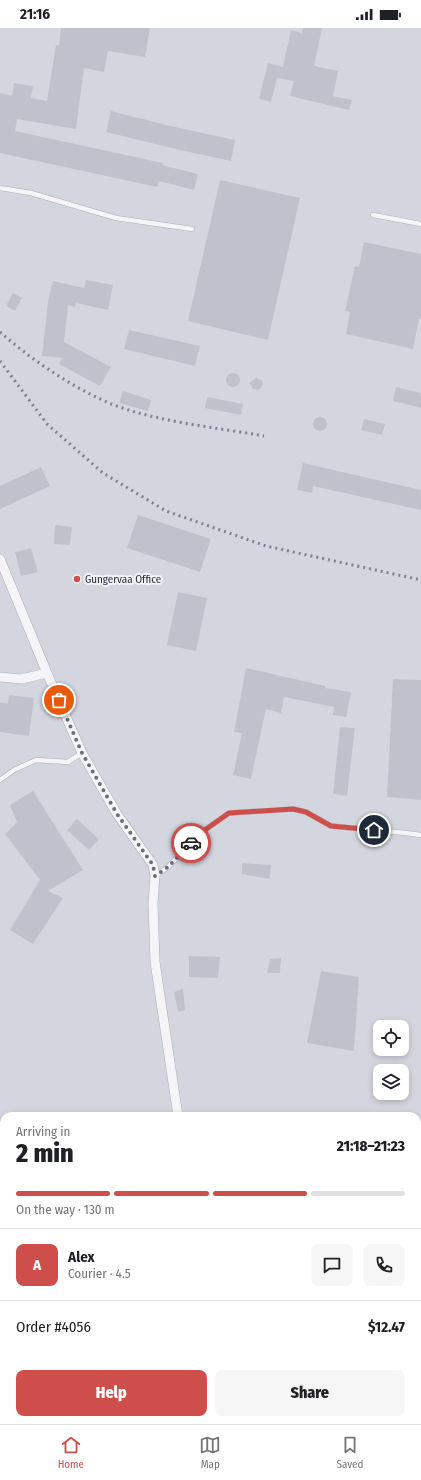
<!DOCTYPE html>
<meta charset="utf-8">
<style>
:root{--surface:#fff;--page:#f6f6f6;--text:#202124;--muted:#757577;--line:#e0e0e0;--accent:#cd4e4a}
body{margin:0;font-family:"Fira Sans Condensed",sans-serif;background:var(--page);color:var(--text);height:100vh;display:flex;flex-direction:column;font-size:15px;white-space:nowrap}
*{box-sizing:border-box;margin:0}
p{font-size:13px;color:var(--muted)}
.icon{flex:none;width:22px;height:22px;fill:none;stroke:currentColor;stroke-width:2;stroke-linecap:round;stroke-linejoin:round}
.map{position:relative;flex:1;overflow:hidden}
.drawer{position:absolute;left:0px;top:1084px;width:421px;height:312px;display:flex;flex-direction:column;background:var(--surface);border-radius:12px 12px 0 0;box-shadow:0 2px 6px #0003}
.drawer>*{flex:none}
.fabs{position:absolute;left:373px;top:992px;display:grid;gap:8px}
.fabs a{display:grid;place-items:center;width:36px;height:36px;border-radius:8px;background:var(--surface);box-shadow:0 2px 6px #0003;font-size:20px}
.pin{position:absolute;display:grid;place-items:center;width:34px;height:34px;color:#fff;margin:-17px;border:2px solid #fff;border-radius:50%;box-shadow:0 1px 4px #0007}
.courier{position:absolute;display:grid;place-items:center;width:40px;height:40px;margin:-20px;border:3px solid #cd4e4a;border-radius:50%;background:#fff;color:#222;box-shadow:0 1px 5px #0007}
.summary em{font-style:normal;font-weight:800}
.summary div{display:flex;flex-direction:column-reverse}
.summary{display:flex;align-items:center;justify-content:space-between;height:68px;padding:0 16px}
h1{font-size:26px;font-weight:800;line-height:30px}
.bar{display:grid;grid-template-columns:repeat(4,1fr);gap:6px 4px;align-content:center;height:48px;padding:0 16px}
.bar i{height:5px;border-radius:3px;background:var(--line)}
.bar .current{background:var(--accent)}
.bar p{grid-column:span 4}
.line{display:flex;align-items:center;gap:10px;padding:0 16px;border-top:1px solid var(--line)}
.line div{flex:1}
.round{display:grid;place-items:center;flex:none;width:42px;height:42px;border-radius:8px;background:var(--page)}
.cta{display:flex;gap:8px;margin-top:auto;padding:8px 16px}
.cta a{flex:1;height:46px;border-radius:8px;background:var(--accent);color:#fff;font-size:16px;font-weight:800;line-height:46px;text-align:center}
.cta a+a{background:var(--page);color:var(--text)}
.status{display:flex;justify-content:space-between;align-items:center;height:28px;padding:0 20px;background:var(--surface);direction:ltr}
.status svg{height:11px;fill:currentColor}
.tabs{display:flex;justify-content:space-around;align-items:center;height:56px;border-top:1px solid var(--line);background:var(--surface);font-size:11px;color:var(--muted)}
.tabs a{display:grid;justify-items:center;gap:2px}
.tabs .current{color:var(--accent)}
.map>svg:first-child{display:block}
.built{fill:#d4d6df;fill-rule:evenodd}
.building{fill:#bfc2cd}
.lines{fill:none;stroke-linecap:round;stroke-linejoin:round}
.service-casing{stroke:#abadb8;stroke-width:5.5}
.minor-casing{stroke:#abadb8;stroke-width:10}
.service{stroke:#f5f5f8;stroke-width:4.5}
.minor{stroke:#f5f5f8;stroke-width:9}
.rail{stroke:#7c8094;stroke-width:3;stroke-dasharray:2 4;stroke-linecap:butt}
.done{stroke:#6a6e7d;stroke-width:4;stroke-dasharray:0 7.2}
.route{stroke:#cd4e4a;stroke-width:5}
.poi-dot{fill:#cd4e4a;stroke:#f2f3f7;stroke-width:1.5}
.labels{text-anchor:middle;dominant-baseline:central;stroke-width:4;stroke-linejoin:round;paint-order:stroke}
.poi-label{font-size:11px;fill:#2a2e42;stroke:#f2f3f7;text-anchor:start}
</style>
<div class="status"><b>21:16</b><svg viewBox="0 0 49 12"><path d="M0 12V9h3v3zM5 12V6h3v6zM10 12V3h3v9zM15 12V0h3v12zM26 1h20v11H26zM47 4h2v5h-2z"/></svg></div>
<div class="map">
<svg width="421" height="1396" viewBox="0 0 421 1396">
<rect width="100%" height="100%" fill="#e2e4ea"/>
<!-- built -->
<path class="built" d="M 0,0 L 421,0 L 421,1396 L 0,1396 ZM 380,999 L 402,999 L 402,1021 L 380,1021 ZM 380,1043 L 402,1043 L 402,1065 L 380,1065 ZM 4,1088 L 417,1088 L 417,1392 L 4,1392 Z"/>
<!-- building -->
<g class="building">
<polygon points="61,0 150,0 145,29 108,23 104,44 84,40 76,101 17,91 15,103 163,135 162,137 198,146 194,162 159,153 157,159 0,125 0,65 12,68 14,55 33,58 31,70 47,73 56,17 59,18"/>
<polygon points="303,0 322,0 314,38 338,43 333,68 352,72 349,82 290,68 294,53 277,50 271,74 259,71 268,35 283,39 291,2 302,5"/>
<polygon points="111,83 175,99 235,112 231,133 180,122 106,104"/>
<polygon points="220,152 300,170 268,312 188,293"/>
<polygon points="364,214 421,226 421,291 419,291 413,321 346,306 350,284 345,283 355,238 359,239"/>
<polygon points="86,252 113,257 108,282 76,275 75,279 68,277 64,314 111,339 100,358 59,336 62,330 42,328 48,273 53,253 84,260"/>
<polygon points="13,265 22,270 15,283 6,278"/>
<polygon points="129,302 200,318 195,338 124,321"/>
<circle cx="233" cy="352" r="7"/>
<polygon points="256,350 262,352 263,356 261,360 258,362 253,361 249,355"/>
<polygon points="396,359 421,365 421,380 393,373"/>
<polygon points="123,363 151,372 148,383 119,375"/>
<polygon points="207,369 243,376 241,387 205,380"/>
<circle cx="320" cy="396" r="7"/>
<polygon points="364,391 385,396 382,407 361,402"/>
<polygon points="303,435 421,462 421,482 313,458 312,465 297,462"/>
<polygon points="41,439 50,458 0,481 0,458"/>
<polygon points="138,487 211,511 200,544 127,520"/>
<polygon points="55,497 72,499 70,517 54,516"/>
<polygon points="31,520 38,544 21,548 15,524"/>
<polygon points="178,564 207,570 196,623 167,617"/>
<polygon points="246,640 325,658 325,660 351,664 346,689 333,687 334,679 284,669 281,685 266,681 251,751 233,747 242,705 234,704"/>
<polygon points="393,651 421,652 421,772 387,769"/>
<polygon points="9,667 34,670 29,708 0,704 0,674 8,676"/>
<polygon points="340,699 355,700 347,768 333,766"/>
<polygon points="33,763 83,842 48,863 63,870 33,916 10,902 40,852 5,806 17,794 10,777"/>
<polygon points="77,791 99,811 89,822 67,802"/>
<polygon points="242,835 271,837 270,851 242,846"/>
<polygon points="189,928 220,929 218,950 189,949"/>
<polygon points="281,930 280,945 267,945 270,931"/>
<polygon points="321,943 359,949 354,1023 307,1015"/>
<polygon points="183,961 185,982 178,984 174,964"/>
</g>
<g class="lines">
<!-- service casing -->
<g class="service-casing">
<g id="service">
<polyline points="0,160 31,165 116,190 192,201"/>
<polyline points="373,187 421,196"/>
<polyline points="0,752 14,742 36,732 68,734 82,725"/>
<polyline points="155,848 168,839 202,804 229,785 293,781 306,784 331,798 406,805 421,807"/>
</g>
</g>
<!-- minor casing -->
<g class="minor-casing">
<g id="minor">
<polyline points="0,531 47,645 82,725 117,786 153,837 155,848 153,875 155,934 178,1088"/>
<polyline points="0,649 21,651 47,645"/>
<polyline points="0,1194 4,1192"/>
<polyline points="0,1228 4,1227"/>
<polyline points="247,1392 248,1396"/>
</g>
</g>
<!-- service -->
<use href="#service" class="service"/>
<!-- minor -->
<use href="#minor" class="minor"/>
<!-- rail -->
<g class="rail">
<path d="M 0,304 C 32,332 70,358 109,375 C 156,394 214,399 264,408"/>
<polyline points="0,333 47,396 103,445 166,483 266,518 421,552"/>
</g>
</g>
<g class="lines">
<!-- done -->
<polyline class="done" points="59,672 82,725 117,786 153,837 155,848 168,839 191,815"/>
<!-- route -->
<polyline class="route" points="191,815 202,804 229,785 293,781 306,784 331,798 374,802"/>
</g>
<!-- markers -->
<circle class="poi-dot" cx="77" cy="551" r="4"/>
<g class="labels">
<!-- poi labels -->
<g class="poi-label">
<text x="85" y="551">Gungervaa Office</text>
</g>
</g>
</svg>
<div class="fabs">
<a><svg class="icon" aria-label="locate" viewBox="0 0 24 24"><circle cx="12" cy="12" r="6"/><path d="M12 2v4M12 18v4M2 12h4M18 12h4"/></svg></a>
<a><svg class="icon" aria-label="layers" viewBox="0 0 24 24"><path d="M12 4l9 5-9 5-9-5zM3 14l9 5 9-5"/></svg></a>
</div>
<div class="pin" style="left:59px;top:672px;background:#ea580c"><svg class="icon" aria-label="bag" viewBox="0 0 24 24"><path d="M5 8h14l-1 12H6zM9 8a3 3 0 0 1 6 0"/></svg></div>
<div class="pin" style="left:374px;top:802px;background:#1f2937"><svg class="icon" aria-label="home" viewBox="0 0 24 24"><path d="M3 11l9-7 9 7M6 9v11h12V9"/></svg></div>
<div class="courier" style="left:191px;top:815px"><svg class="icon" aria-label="car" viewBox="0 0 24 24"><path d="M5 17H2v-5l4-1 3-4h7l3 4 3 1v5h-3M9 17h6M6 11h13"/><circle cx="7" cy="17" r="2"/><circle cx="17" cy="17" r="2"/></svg></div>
<section class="drawer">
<div class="summary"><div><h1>2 min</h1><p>Arriving in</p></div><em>21:18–21:23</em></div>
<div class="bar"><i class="current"></i><i class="current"></i><i class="current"></i><i></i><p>On the way · 130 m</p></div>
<div class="line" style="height:72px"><b class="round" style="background:var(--accent);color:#fff">A</b><div><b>Alex</b><p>Courier · 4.5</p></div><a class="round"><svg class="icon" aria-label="chat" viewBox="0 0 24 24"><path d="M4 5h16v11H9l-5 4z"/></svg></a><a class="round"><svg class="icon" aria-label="phone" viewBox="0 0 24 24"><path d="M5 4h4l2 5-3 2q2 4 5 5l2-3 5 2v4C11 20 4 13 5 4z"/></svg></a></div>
<div class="line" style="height:52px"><div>Order #4056</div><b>$12.47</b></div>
<div class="cta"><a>Help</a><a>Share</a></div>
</section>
</div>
<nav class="tabs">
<a class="current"><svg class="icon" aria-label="home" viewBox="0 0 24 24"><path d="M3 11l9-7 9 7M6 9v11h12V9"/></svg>Home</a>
<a><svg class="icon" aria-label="map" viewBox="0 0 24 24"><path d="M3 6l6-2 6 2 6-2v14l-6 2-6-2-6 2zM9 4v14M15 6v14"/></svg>Map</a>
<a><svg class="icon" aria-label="saved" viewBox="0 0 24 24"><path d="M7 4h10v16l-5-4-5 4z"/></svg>Saved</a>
</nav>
